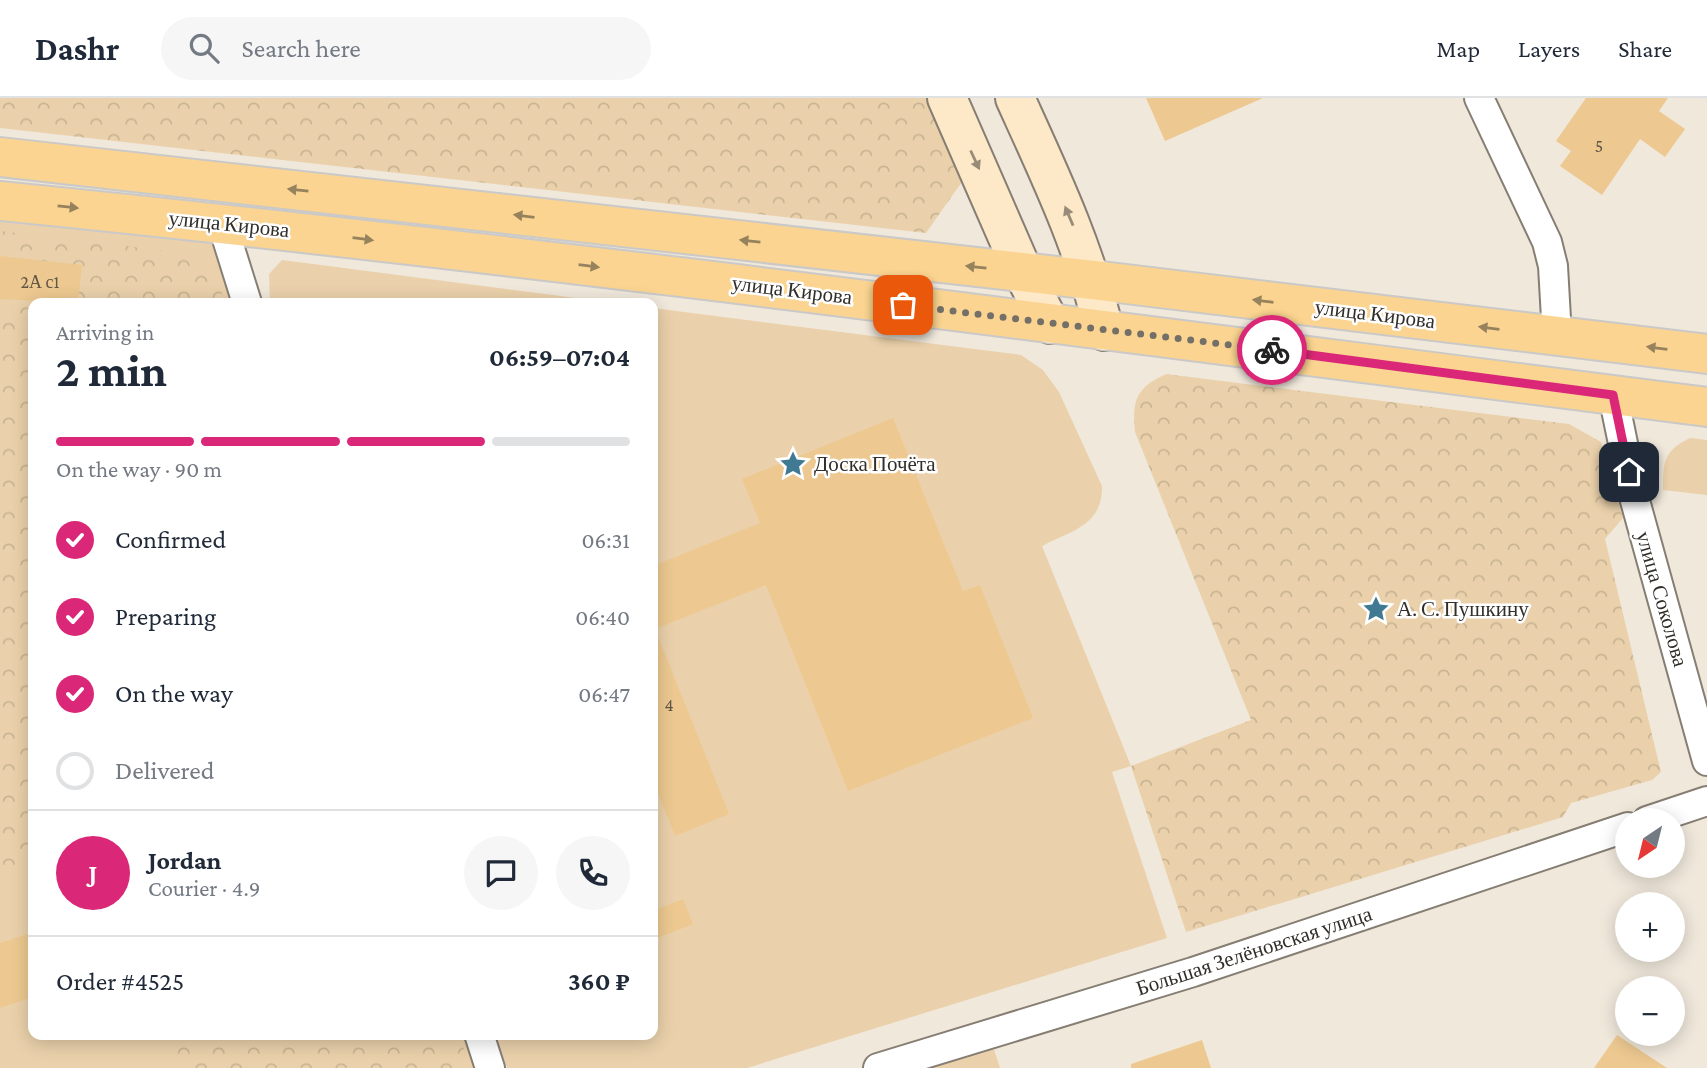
<!DOCTYPE html>
<meta charset="utf-8">
<style>
:root{--surface:#fff;--page:#f6f6f7;--text:#1f2937;--muted:#747a83;--line:#e0e1e3;--accent:#db2777}
body{margin:0;font-family:"Crimson Pro",serif;background:var(--page);color:var(--text);height:100vh;display:flex;flex-direction:column;font-size:26px;white-space:nowrap}
*{box-sizing:border-box;margin:0}
p{font-size:23px;color:var(--muted)}
.icon{flex:none;width:38px;height:38px;fill:none;stroke:currentColor;stroke-width:2;stroke-linecap:round;stroke-linejoin:round}
.map{position:relative;flex:1;overflow:hidden}
.side{position:absolute;left:28px;top:200px;width:630px;height:742px;display:flex;flex-direction:column;background:var(--surface);border-radius:14px;box-shadow:0 4px 18px #0003}
.side>*{flex:none}
.needle{width:46px;rotate:215deg}
.controls{position:absolute;left:1615px;top:710px;display:grid;gap:14px}
.controls a{display:grid;place-items:center;width:70px;height:70px;border-radius:50%;background:var(--surface);box-shadow:0 4px 18px #0003;font-size:35px}
.pin{position:absolute;display:grid;place-items:center;width:60px;height:60px;color:#fff;margin:-30px;border-radius:14px;box-shadow:0 4px 10px #0006}
.courier{position:absolute;display:grid;place-items:center;width:70px;height:70px;margin:-35px;border:5px solid #db2777;border-radius:50%;background:#fff;color:#222;box-shadow:0 2px 9px #0007}
.summary em{font-style:normal;font-weight:700}
.summary div{display:flex;flex-direction:column-reverse}
.summary{display:flex;align-items:center;justify-content:space-between;height:119px;padding:0 28px}
h1{font-size:46px;font-weight:700;line-height:52px}
.bar{display:grid;grid-template-columns:repeat(4,1fr);gap:10px 7px;align-content:center;height:84px;padding:0 28px}
.bar i{height:9px;border-radius:5px;background:var(--line)}
.bar .active{background:var(--accent)}
.bar p{grid-column:span 4}
.line{display:flex;align-items:center;gap:18px;padding:0 28px;border-top:2px solid var(--line)}
.line div{flex:1}
.round{display:grid;place-items:center;flex:none;width:74px;height:74px;border-radius:37px;background:var(--page)}
ol{padding:0 28px;list-style:none}
li{display:flex;align-items:center;gap:21px;height:77px}
li p{margin-inline-start:auto}
li .icon{padding:7px;border-radius:50%;background:var(--accent);color:#fff;stroke-width:4}
li:last-child{color:var(--muted)}
li i{width:38px;height:38px;border:4px solid var(--line);border-radius:50%}
header{display:flex;align-items:center;gap:42px;box-sizing:border-box;height:98px;padding:0 35px;background:var(--surface);border-bottom:2px solid var(--line)}
header strong{font-size:33px}
nav{display:flex;gap:38px;margin-inline-start:auto;font-size:24px}
.search{width:490px;height:63px;background:var(--page);display:flex;align-items:center;gap:18px;box-sizing:border-box;padding:0 24px;border-radius:38px;color:var(--muted);font-size:26px}
.map>svg:first-child{display:block}
.grass{fill:#ead1ab}
.park{fill:url(#park-crowns)}
.building{fill:#edc991}
.lines{fill:none;stroke-linecap:round;stroke-linejoin:round}
.minor-casing{stroke:#867e73;stroke-width:32}
.secondary-casing{stroke:#867e73;stroke-width:42}
.primary-casing{stroke:#cac9c8;stroke-width:42}
.minor{stroke:#fff;stroke-width:28}
.secondary{stroke:#fde9c8;stroke-width:38}
.primary{stroke:#fad490;stroke-width:38}
.oneway{fill:#988c79}
.oneway2{fill:#96825d}
.done{stroke:#747068;stroke-width:7;stroke-dasharray:0 12.6}
.route{stroke:#db2777;stroke-width:9}
.labels{text-anchor:middle;dominant-baseline:central;stroke-width:5;stroke-linejoin:round;paint-order:stroke}
.number-label{font-size:18px;fill:#615644}
.street-label{font-size:21px;fill:#322f2a;stroke:#fff}
.poi-label{font-size:21px;fill:#322f2a;stroke:#fff;text-anchor:start}
</style>
<header>
<strong>Dashr</strong>
<div class="search"><svg class="icon" aria-label="search" viewBox="0 0 24 24"><circle cx="10" cy="10" r="6"/><path d="M15 15l6 6"/></svg>Search here</div>
<nav><a>Map</a><a>Layers</a><a>Share</a></nav>
</header>
<div class="map">
<svg width="1707" height="970" viewBox="0 0 1707 970">
<defs>
<pattern id="park-crowns" width="20" height="18" patternUnits="userSpaceOnUse" patternTransform="scale(1.75)"><rect width="20" height="18" fill="#ead1ab"/><path d="M2 6a3 3 0 1 1 6 0M12 15a3 3 0 1 1 6 0" fill="none" stroke="#c9b493"/></pattern>
</defs>
<rect width="100%" height="100%" fill="#f0e8db"/>
<!-- grass -->
<g class="grass">
<polygon points="0,122 211,144 231,205 33,205 33,936 465,936 476,970 0,970"/>
<polygon points="282,162 615,205 270,205 269,176"/>
<path d="M 653,210 L 1021,257 L 1043,272 L 1059,294 L 1102,388 C 1103,428 1070,433 1042,448 L 1131,668 L 1112,674 L 1167,840 L 747,970 L 507,970 L 496,936 L 653,936 Z"/>
<path d="M 1690,340 L 1707,342 L 1707,397 L 1663,392 C 1663,364 1663,353 1690,340 Z"/>
<polygon points="992,945 1000,970 910,970"/>
</g>
<!-- park -->
<g class="park">
<polygon points="0,0 926,0 964,81 926,135 0,30"/>
<polygon points="0,133 210,158 225,205 33,205 33,771 0,782"/>
<path d="M 1166,276 L 1569,326 L 1601,344 L 1623,420 L 1605,441 L 1661,674 L 1652,682 L 1571,705 L 1563,719 L 1186,834 L 1131,668 L 1251,622 L 1135,334 C 1132,302 1136,290 1166,276 Z"/>
<polygon points="171,936 459,936 470,970 181,970"/>
</g>
<!-- building -->
<g class="building">
<polygon points="1146,0 1263,0 1165,43"/>
<polygon points="1586,0 1668,0 1659,13 1685,31 1665,59 1640,41 1602,97 1560,68 1571,53 1556,43"/>
<polygon points="0,158 82,167 78,205 0,201"/>
<polygon points="893,320 963,493 980,487 1033,620 848,693 766,487 655,531 729,716 675,738 653,683 653,468 760,425 742,381"/>
<polygon points="683,801 693,826 653,842 653,813"/>
<polygon points="33,834 33,899 0,910 0,845"/>
<polygon points="1617,937 1667,970 1594,970"/>
<polygon points="1202,942 1211,970 1131,970 1131,966"/>
</g>
<g class="lines">
<!-- minor casing -->
<g class="minor-casing">
<g id="minor">
<polyline points="1479,0 1547,144 1553,168 1557,238"/>
<polyline points="222,125 247,205"/>
<polyline points="1613,297 1634,399 1707,663"/>
<polyline points="1647,723 1707,703"/>
<polyline points="479,936 490,970"/>
<polyline points="878,970 1193,874 1628,729"/>
</g>
</g>
<!-- secondary casing -->
<g class="secondary-casing">
<g id="secondary">
<polyline points="947,0 1023,174 1050,226"/>
<path d="M 1015,0 C 1050,77 1085,150 1104,233"/>
</g>
</g>
<!-- primary casing -->
<g class="primary-casing">
<g id="primary">
<polyline points="0,59 1093,182 1707,256"/>
<path d="M 0,103 C 570,160 1138,237 1707,309"/>
</g>
</g>
<!-- minor -->
<use href="#minor" class="minor"/>
<!-- secondary -->
<use href="#secondary" class="secondary"/>
<!-- primary -->
<use href="#primary" class="primary"/>
</g>
<!-- one-way arrows -->
<defs><path id="oneway-solid" d="M-6-.8H1V-3.2L6.5 0L1 3.2V.8H-6Z" transform="scale(1.75)"/></defs>
<g class="oneway">
<use href="#oneway-solid" transform="translate(975 62) rotate(65)"/>
<use href="#oneway-solid" transform="translate(1069 118) rotate(-113)"/>
</g>
<g class="oneway2">
<use href="#oneway-solid" transform="translate(298 92) rotate(-174)"/>
<use href="#oneway-solid" transform="translate(68 109) rotate(6)"/>
<use href="#oneway-solid" transform="translate(524 118) rotate(-173)"/>
<use href="#oneway-solid" transform="translate(363 141) rotate(7)"/>
<use href="#oneway-solid" transform="translate(750 143) rotate(-174)"/>
<use href="#oneway-solid" transform="translate(589 168) rotate(7)"/>
<use href="#oneway-solid" transform="translate(976 169) rotate(-174)"/>
<use href="#oneway-solid" transform="translate(1263 203) rotate(-173)"/>
<use href="#oneway-solid" transform="translate(1489 230) rotate(-173)"/>
<use href="#oneway-solid" transform="translate(1657 250) rotate(-173)"/>
</g>
<g class="lines">
<!-- done -->
<polyline class="done" points="903,207 1272,252"/>
<!-- route -->
<polyline class="route" points="1272,252 1613,297 1629,374"/>
</g>
<!-- icons -->
<defs>
<g id="sight-bare" transform="scale(2.1)"><path d="M0-6L1.8-2.2L6-1.7L2.9 1.2L3.7 5.4L0 3.3L-3.7 5.4L-2.9 1.2L-6-1.7L-1.8-2.2Z" fill="#3f7992" stroke="#fff" stroke-width="2.5" paint-order="stroke"/></g>
</defs>
<g fill-rule="evenodd">
<use href="#sight-bare" x="793" y="366"/>
<use href="#sight-bare" x="1376" y="511"/>
</g>
<g class="labels">
<!-- number labels -->
<g class="number-label">
<text x="1599" y="48">5</text>
<text x="40" y="184">2А с1</text>
<text x="669" y="607">4</text>
</g>
<!-- street labels -->
<g class="street-label">
<text transform="translate(229 126) rotate(6)">улица Кирова</text>
<text transform="translate(792 192) rotate(7)">улица Кирова</text>
<text transform="translate(1375 216) rotate(7)">улица Кирова</text>
<text transform="translate(1662 501) rotate(74)">улица Соколова</text>
<text transform="translate(1254 853) rotate(-18)">Большая Зелёновская улица</text>
</g>
<!-- poi labels -->
<g class="poi-label">
<text x="814" y="366">Доска Почёта</text>
<text x="1397" y="511">А. С. Пушкину</text>
</g>
</g>
</svg>
<div class="controls">
<a><svg class="needle" viewBox="-14 -14 28 28"><path d="M0-13l5 13h-10z" fill="#e53935"/><path d="M0 13l5-13h-10z" fill="#747a83"/></svg></a>
<a>+</a>
<a>−</a>
</div>
<div class="pin" style="left:903px;top:207px;background:#ea580c"><svg class="icon" aria-label="bag" viewBox="0 0 24 24"><path d="M5 8h14l-1 12H6zM9 8a3 3 0 0 1 6 0"/></svg></div>
<div class="pin" style="left:1629px;top:374px;background:#1f2937"><svg class="icon" aria-label="home" viewBox="0 0 24 24"><path d="M3 11l9-7 9 7M6 9v11h12V9"/></svg></div>
<div class="courier" style="left:1272px;top:252px"><svg class="icon" aria-label="bike" viewBox="0 0 24 24"><circle cx="6" cy="16" r="4"/><circle cx="18" cy="16" r="4"/><path d="M6 16l4-8h5l3 8M10 8l3 8H6M13 5h3"/></svg></div>
<section class="side">
<div class="summary"><div><h1>2 min</h1><p>Arriving in</p></div><em>06:59–07:04</em></div>
<div class="bar"><i class="active"></i><i class="active"></i><i class="active"></i><i></i><p>On the way · 90 m</p></div>
<ol>
<li><svg class="icon" aria-label="check" viewBox="0 0 24 24"><path d="M5 12l5 5 9-10"/></svg>Confirmed<p>06:31</p></li>
<li><svg class="icon" aria-label="check" viewBox="0 0 24 24"><path d="M5 12l5 5 9-10"/></svg>Preparing<p>06:40</p></li>
<li><svg class="icon" aria-label="check" viewBox="0 0 24 24"><path d="M5 12l5 5 9-10"/></svg>On the way<p>06:47</p></li>
<li><i></i>Delivered</li>
</ol>
<div class="line" style="height:126px"><b class="round" style="background:var(--accent);color:#fff">J</b><div><b>Jordan</b><p>Courier · 4.9</p></div><a class="round"><svg class="icon" aria-label="chat" viewBox="0 0 24 24"><path d="M4 5h16v11H9l-5 4z"/></svg></a><a class="round"><svg class="icon" aria-label="phone" viewBox="0 0 24 24"><path d="M5 4h4l2 5-3 2q2 4 5 5l2-3 5 2v4C11 20 4 13 5 4z"/></svg></a></div>
<div class="line" style="height:91px"><div>Order #4525</div><b>360 ₽</b></div>
</section>
</div>
